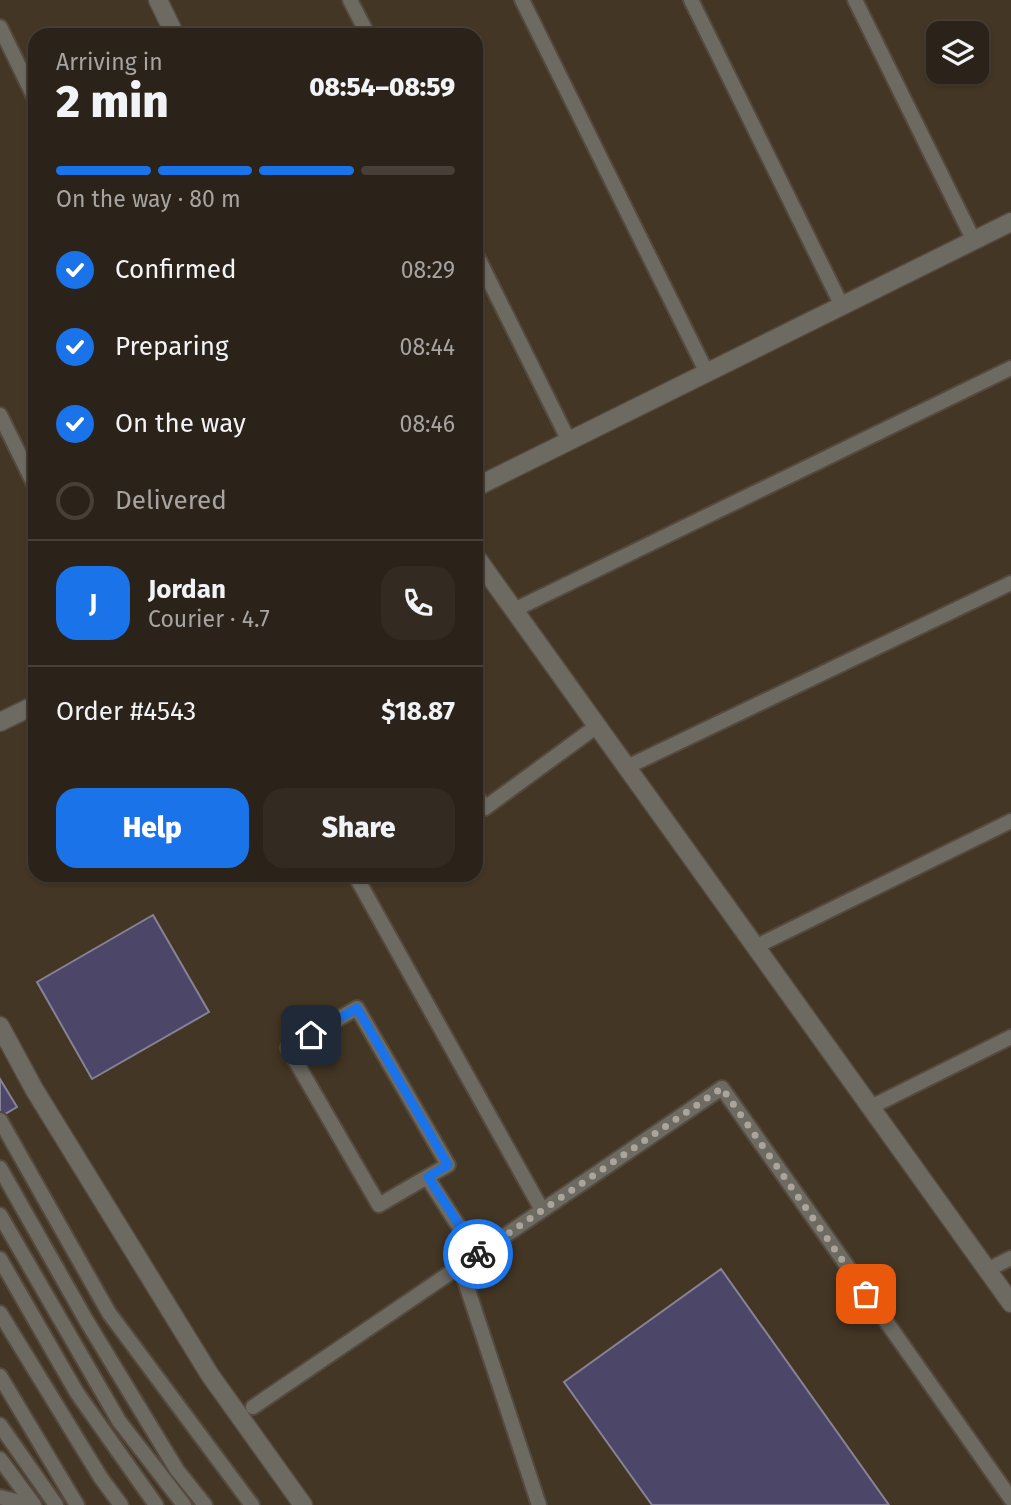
<!DOCTYPE html>
<meta charset="utf-8">
<style>
:root{--surface:#2b2219;--page:#332a22;--text:#f1f3f6;--muted:#a6a4a2;--line:#473f38;--accent:#1a73e8}
body{margin:0;font-family:"Fira Sans",sans-serif;background:var(--page);color:var(--text);height:100vh;display:flex;flex-direction:column;font-size:26px;white-space:nowrap}
*{box-sizing:border-box;margin:0}
p{font-size:23px;color:var(--muted)}
.icon{flex:none;width:38px;height:38px;fill:none;stroke:currentColor;stroke-width:2;stroke-linecap:round;stroke-linejoin:round}
.map{position:relative;flex:1;overflow:hidden}
.details{position:absolute;left:28px;top:28px;width:455px;height:854px;display:flex;flex-direction:column;background:var(--surface);border-radius:21px;box-shadow:0 2px 5px #0004,0 0 0 2px var(--line)}
.details>*{flex:none}
.tools{position:absolute;left:926px;top:21px;display:grid;gap:14px}
.tools a{display:grid;place-items:center;width:63px;height:63px;border-radius:14px;background:var(--surface);box-shadow:0 2px 5px #0004,0 0 0 2px var(--line);font-size:35px}
.pin{position:absolute;display:grid;place-items:center;width:60px;height:60px;color:#fff;margin:-30px;border-radius:14px;box-shadow:0 4px 10px #0006}
.courier{position:absolute;display:grid;place-items:center;width:70px;height:70px;margin:-35px;border:5px solid #1a73e8;border-radius:50%;background:#fff;color:#222;box-shadow:0 2px 9px #0007}
.headline em{font-style:normal;font-weight:800}
.headline div{display:flex;flex-direction:column-reverse}
.headline{display:flex;align-items:center;justify-content:space-between;height:119px;padding:0 28px}
h1{font-size:46px;font-weight:800;line-height:52px}
.bar{display:grid;grid-template-columns:repeat(4,1fr);gap:10px 7px;align-content:center;height:84px;padding:0 28px}
.bar i{height:9px;border-radius:5px;background:var(--line)}
.bar .selected{background:var(--accent)}
.bar p{grid-column:span 4}
.line{display:flex;align-items:center;gap:18px;padding:0 28px;border-top:2px solid var(--line)}
.line div{flex:1}
.round{display:grid;place-items:center;flex:none;width:74px;height:74px;border-radius:21px;background:var(--page)}
ol{padding:0 28px;list-style:none}
li{display:flex;align-items:center;gap:21px;height:77px}
li p{margin-inline-start:auto}
li .icon{padding:7px;border-radius:50%;background:var(--accent);color:#fff;stroke-width:4}
li:last-child{color:var(--muted)}
li i{width:38px;height:38px;border:4px solid var(--line);border-radius:50%}
.primary-button{display:flex;gap:14px;margin-top:auto;padding:14px 28px}
.primary-button a{flex:1;height:80px;border-radius:21px;background:var(--accent);color:#fff;font-size:28px;font-weight:800;line-height:80px;text-align:center}
.primary-button a+a{background:var(--page);color:var(--text)}
.map>svg:first-child{display:block}
.built{fill:#443624;fill-rule:evenodd}
.building{fill:#4c4669;stroke:#868395;stroke-width:2}
.lines{fill:none;stroke-linecap:round;stroke-linejoin:round}
.lane-casing{stroke:#554a3f;stroke-width:18}
.street-casing{stroke:#554a3f;stroke-width:21}
.lane{stroke:#6d6a62;stroke-width:14}
.street{stroke:#6d6a62;stroke-width:18}
.done{stroke:#aca39a;stroke-width:7;stroke-dasharray:0 12.6}
.route{stroke:#1a73e8;stroke-width:9}
</style>
<div class="map">
<svg width="1011" height="1505" viewBox="0 0 1011 1505">
<rect width="100%" height="100%" fill="#392d21"/>
<!-- built -->
<path class="built" d="M 0,0 L 1011,0 L 1011,1505 L 0,1505 ZM 938,33 L 976,33 L 976,72 L 938,72 ZM 35,35 L 476,35 L 476,875 L 35,875 Z"/>
<!-- building -->
<g class="building">
<polygon points="153,915 209,1012 92,1079 37,982"/>
<polygon points="0,1079 17,1107 0,1117"/>
<polygon points="721,1269 889,1505 652,1505 564,1382"/>
</g>
<g class="lines">
<!-- lane casing -->
<g class="lane-casing">
<g id="lane">
<polyline points="350,0 368,35"/>
<polyline points="522,0 707,373"/>
<polyline points="691,0 842,306"/>
<polyline points="855,0 974,241"/>
<polyline points="0,27 35,99"/>
<polyline points="476,254 569,441"/>
<polyline points="0,415 35,486"/>
<polyline points="514,610 1011,368"/>
<polyline points="627,767 1011,583"/>
<polyline points="476,795 485,808 597,726"/>
<polyline points="355,875 542,1210"/>
<polyline points="755,947 1011,821"/>
<polyline points="871,1107 1011,1037"/>
<polyline points="0,1120 109,1313 252,1505"/>
<polyline points="0,1168 86,1320 177,1470 205,1505"/>
<polyline points="427,1177 379,1205 288,1048 357,1008 448,1165 427,1177 477,1255"/>
<polyline points="0,1215 119,1421 184,1505"/>
<polyline points="0,1259 77,1393 156,1505"/>
<polyline points="460,1266 539,1505"/>
<polyline points="987,1270 1011,1258"/>
<polyline points="0,1313 101,1478 121,1505"/>
<polyline points="0,1376 77,1505"/>
<polyline points="253,1407 722,1088 1011,1499"/>
<polyline points="0,1425 56,1505"/>
<polyline points="0,1459 34,1505"/>
<polyline points="0,1497 32,1505"/>
</g>
</g>
<!-- street casing -->
<g class="street-casing">
<g id="street">
<polyline points="158,0 175,35"/>
<polyline points="476,487 1011,222"/>
<polyline points="476,557 1011,1303"/>
<polyline points="0,722 35,705"/>
<polyline points="0,1026 34,1089 210,1375 303,1505"/>
</g>
</g>
<!-- lane -->
<use href="#lane" class="lane"/>
<!-- street -->
<use href="#street" class="street"/>
</g>
<g class="lines">
<!-- done -->
<polyline class="done" points="478,1254 722,1088 866,1294"/>
<!-- route -->
<polyline class="route" points="311,1035 357,1008 448,1165 428,1177 478,1254"/>
</g>
</svg>
<div class="tools">
<a><svg class="icon" aria-label="layers" viewBox="0 0 24 24"><path d="M12 4l9 5-9 5-9-5zM3 14l9 5 9-5"/></svg></a>
</div>
<div class="pin" style="left:866px;top:1294px;background:#ea580c"><svg class="icon" aria-label="bag" viewBox="0 0 24 24"><path d="M5 8h14l-1 12H6zM9 8a3 3 0 0 1 6 0"/></svg></div>
<div class="pin" style="left:311px;top:1035px;background:#1f2937"><svg class="icon" aria-label="home" viewBox="0 0 24 24"><path d="M3 11l9-7 9 7M6 9v11h12V9"/></svg></div>
<div class="courier" style="left:478px;top:1254px"><svg class="icon" aria-label="bike" viewBox="0 0 24 24"><circle cx="6" cy="16" r="4"/><circle cx="18" cy="16" r="4"/><path d="M6 16l4-8h5l3 8M10 8l3 8H6M13 5h3"/></svg></div>
<section class="details">
<div class="headline"><div><h1>2 min</h1><p>Arriving in</p></div><em>08:54–08:59</em></div>
<div class="bar"><i class="selected"></i><i class="selected"></i><i class="selected"></i><i></i><p>On the way · 80 m</p></div>
<ol>
<li><svg class="icon" aria-label="check" viewBox="0 0 24 24"><path d="M5 12l5 5 9-10"/></svg>Confirmed<p>08:29</p></li>
<li><svg class="icon" aria-label="check" viewBox="0 0 24 24"><path d="M5 12l5 5 9-10"/></svg>Preparing<p>08:44</p></li>
<li><svg class="icon" aria-label="check" viewBox="0 0 24 24"><path d="M5 12l5 5 9-10"/></svg>On the way<p>08:46</p></li>
<li><i></i>Delivered</li>
</ol>
<div class="line" style="height:126px"><b class="round" style="background:var(--accent);color:#fff">J</b><div><b>Jordan</b><p>Courier · 4.7</p></div><a class="round"><svg class="icon" aria-label="phone" viewBox="0 0 24 24"><path d="M5 4h4l2 5-3 2q2 4 5 5l2-3 5 2v4C11 20 4 13 5 4z"/></svg></a></div>
<div class="line" style="height:91px"><div>Order #4543</div><b>$18.87</b></div>
<div class="primary-button"><a>Help</a><a>Share</a></div>
</section>
</div>
